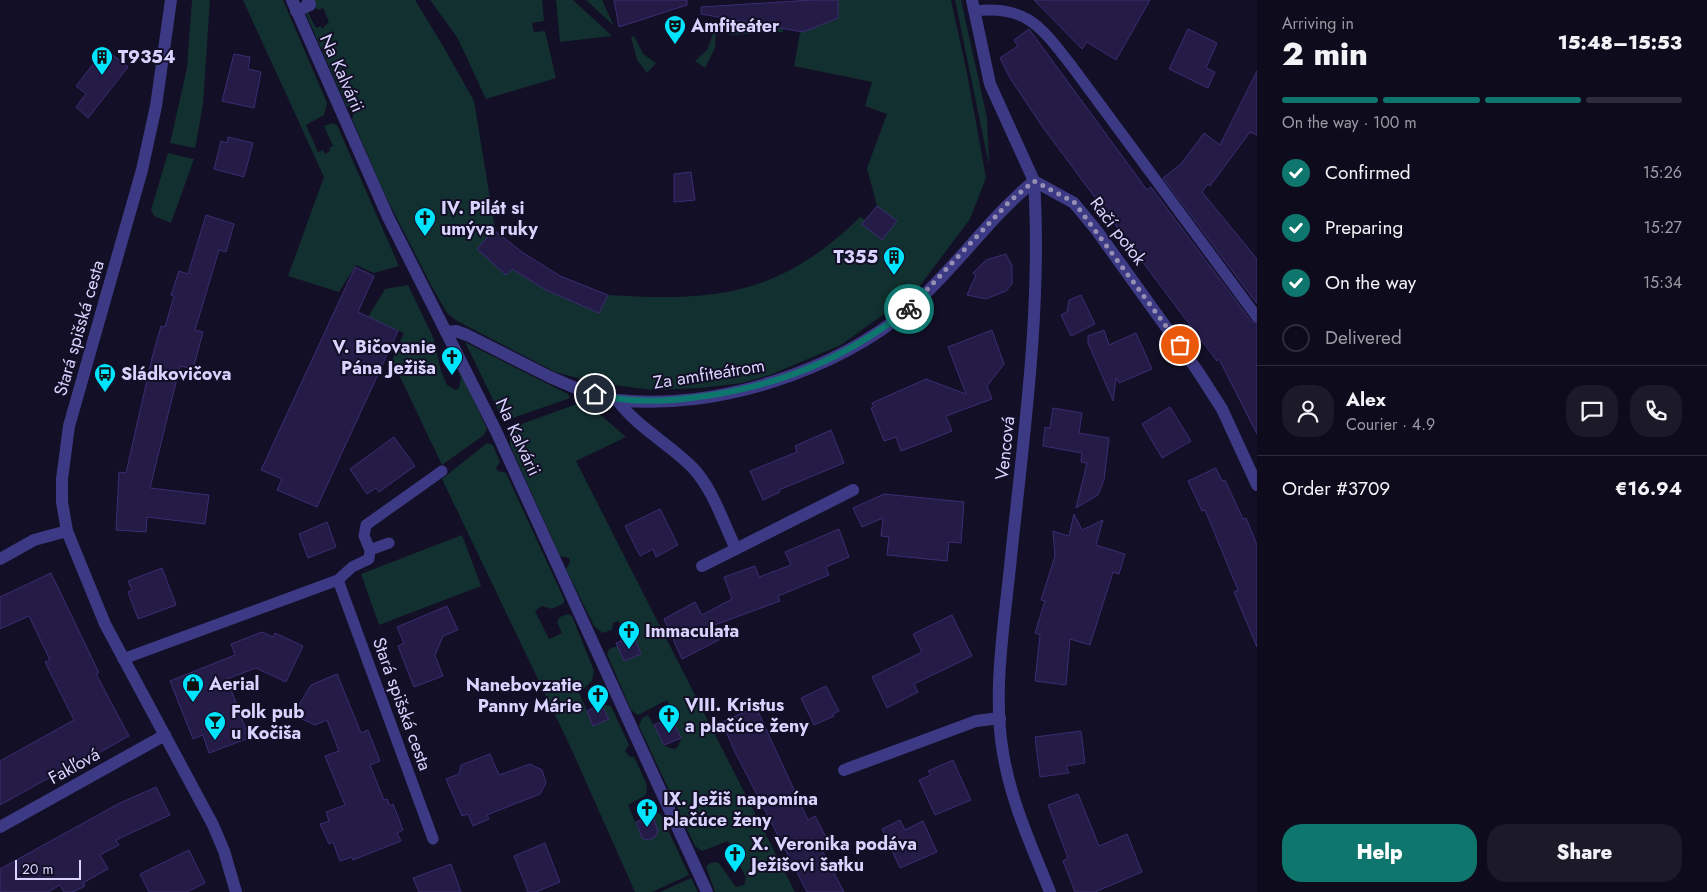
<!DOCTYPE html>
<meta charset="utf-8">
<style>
:root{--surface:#0e0b1c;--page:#1c1929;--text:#f1f3f6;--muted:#9b9ba3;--line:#2e2b3b;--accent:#0f766e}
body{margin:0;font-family:Jost,sans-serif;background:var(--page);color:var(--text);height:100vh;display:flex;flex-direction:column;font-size:19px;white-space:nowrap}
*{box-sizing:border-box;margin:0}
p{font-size:16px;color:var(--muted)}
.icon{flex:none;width:28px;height:28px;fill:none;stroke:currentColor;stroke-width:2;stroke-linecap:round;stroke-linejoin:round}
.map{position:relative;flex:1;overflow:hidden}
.drawer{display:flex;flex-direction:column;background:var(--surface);width:450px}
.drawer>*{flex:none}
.scale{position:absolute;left:15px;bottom:12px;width:66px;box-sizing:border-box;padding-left:5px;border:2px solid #d9d4ff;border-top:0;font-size:14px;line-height:18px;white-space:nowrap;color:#d9d4ff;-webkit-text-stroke:4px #130f26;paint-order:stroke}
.pin{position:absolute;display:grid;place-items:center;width:42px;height:42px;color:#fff;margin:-21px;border:2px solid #fff;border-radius:50%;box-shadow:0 1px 5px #0007}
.courier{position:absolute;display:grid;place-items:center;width:50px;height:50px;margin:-25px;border:4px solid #0f766e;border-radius:50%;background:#fff;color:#222;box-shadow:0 1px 6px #0007}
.head em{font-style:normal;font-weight:800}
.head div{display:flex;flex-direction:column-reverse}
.head{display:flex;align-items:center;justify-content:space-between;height:85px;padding:0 25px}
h1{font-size:32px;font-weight:800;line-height:38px}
.bar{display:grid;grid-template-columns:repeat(4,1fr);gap:8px 5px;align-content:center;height:60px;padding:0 25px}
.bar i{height:6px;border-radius:4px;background:var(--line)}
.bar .active{background:var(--accent)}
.bar p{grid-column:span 4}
.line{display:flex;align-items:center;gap:12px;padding:0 25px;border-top:1px solid var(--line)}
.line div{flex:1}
.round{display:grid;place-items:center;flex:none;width:52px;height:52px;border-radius:20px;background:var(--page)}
ol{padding:0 25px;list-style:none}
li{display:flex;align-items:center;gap:15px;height:55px}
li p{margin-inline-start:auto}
li .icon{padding:5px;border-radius:50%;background:var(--accent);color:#fff;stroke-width:4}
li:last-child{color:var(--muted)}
li i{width:28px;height:28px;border:2px solid var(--line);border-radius:50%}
.primary-button{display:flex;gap:10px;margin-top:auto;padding:10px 25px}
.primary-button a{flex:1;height:58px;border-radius:20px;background:var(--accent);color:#fff;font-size:20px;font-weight:800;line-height:58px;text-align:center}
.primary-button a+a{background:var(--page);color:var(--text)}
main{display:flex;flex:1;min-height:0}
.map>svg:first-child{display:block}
.green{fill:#12302f}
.building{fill:#241b47;stroke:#3b2d73}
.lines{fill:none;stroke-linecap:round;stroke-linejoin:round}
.service{stroke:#3d3a85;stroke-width:11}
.pedestrian{stroke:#3d3a85;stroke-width:12}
.minor{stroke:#3d3a85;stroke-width:12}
.done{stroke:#948fb3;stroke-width:5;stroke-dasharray:0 9}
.route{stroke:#0f766e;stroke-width:6}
.labels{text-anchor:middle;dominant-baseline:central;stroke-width:4;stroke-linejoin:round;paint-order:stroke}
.poi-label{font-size:18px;font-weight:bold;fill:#d9d4ff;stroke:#130f26;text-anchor:start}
.street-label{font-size:18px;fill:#d9d4ff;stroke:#130f26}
</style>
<main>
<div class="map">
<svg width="1257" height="892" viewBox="0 0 1257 892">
<rect width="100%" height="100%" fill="#130f26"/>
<!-- green -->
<g class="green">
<polygon points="192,0 210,0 203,105 195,148 170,143 187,68"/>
<polygon points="243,0 283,0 327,103 324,115 306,125 318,152 323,150 325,154 330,151 329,148 333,146 324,126 332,123 337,125 399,266 374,273 356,265 339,292 288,276 324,177"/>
<path d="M 312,0 L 415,0 L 443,46 L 474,101 L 495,229 L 477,249 L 550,292 L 599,313 L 608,295 C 715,302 781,295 860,217 L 865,220 L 877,206 L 867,168 L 887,114 L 865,106 L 872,82 L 794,66 L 800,33 L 838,18 L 838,0 L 951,0 L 967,73 L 986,178 L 970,219 L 919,287 L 891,309 L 841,345 L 770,375 L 742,383 L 700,388 L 653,390 L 597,383 L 555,372 L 457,321 L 447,313 L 432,287 L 385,195 L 352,119 L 354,111 L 347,107 L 305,12 L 307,11 L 316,28 L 321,26 L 322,29 L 329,22 L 323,8 L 318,10 Z"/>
<polygon points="430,0 542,0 544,21 532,23 534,32 545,31 556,78 486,99 457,37"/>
<polygon points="556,0 573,0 612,36 560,42"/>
<polygon points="586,0 602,0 614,26"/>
<polygon points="955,0 961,0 987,118 989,165"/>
<polygon points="733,20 783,28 783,32 730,35"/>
<polygon points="714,31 716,31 715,48 705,68 695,61 707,50"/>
<polygon points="634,36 643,54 656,63 647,73 637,60 631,37"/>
<polygon points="168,153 194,159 171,223 154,216 151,210"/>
<polygon points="408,285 433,337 441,371 447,385 455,390 459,388 461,378 455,364 457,364 487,429 484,435 442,465 392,360 404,333 368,317 385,289"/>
<polygon points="465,342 568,394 570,398 507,420 502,418"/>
<polygon points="581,404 595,410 626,437 576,461 795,892 715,892 706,867 710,863 718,862 736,887 744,885 746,878 728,841 702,851 695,846 639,726 642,718 648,715 665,746 674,749 678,747 681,738 672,720 675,715 667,700 638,715 631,710 607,654 609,649 618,646 624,661 641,653 627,623 623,625 617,621 613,623 612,630 602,633 594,626 566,569 570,562 569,558 560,556 510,445 510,439 516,426 574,405"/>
<polygon points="487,443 493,445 500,462 496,468 498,471 506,473 564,599 564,603 552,609 542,606 535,611 549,639 562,633 557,622 560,617 568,614 572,616 594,671 592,681 579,693 588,713 599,723 607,715 602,704 611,706 629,745 625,751 630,757 634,757 647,785 646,795 628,805 642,838 649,840 655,837 658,831 652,815 659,813 661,815 689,875 652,892 635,892 570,746 442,479"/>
<polygon points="462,535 481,586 379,625 361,574"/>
<polygon points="691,878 698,892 660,892"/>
</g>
<!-- building -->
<g class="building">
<polygon points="614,0 687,0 687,5 619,27"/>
<polygon points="812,0 838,0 838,18 803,32 701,14 701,7"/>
<polygon points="1034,0 1150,0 1116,60 1087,42 1082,49"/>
<polygon points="1029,29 1147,190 1151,187 1251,321 1257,324 1257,434 1219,359 1217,361 1148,269 1042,126 1010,78 1000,58 1018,46 1014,40"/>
<polygon points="1188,29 1217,43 1206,68 1215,72 1208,88 1169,69"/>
<polygon points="105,49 128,67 88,118 76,107 86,94 76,86"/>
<polygon points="234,54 250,57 248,69 261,72 254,108 222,101"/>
<polygon points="1257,71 1257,135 1250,132 1210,186 1208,184 1202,192 1257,259 1257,304 1163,178 1181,164 1204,133 1220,145"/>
<polygon points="228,137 253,143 244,177 214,169 221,141 227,143"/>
<polygon points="691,172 695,200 674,202 674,174"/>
<polygon points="877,206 897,221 882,240 862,224"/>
<polygon points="206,215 234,224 226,252 219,250 195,330 203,332 193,369 180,366 150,488 209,495 205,524 147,517 146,532 116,530 119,472 126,473 152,358 161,326 165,327 174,296 171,295 179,271 188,274"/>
<polygon points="494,230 522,252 560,276 608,295 599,313 546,290 512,269 506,275 477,249"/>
<polygon points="1006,254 1012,266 1012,284 1006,291 986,299 967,295 976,275 973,273 986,260"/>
<polygon points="355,267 374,276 358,312 398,331 317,507 277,490 282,479 261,470"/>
<polygon points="1081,295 1095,324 1071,336 1061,315 1067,312 1069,300"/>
<polygon points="992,330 1004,364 987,386 992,399 946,416 952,431 922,443 901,451 896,437 884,441 871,408 874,407 872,403 926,379 966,394 948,347"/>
<polygon points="1104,330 1109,345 1136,333 1152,369 1119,383 1116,378 1113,401 1088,343 1088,336"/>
<polygon points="1170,407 1191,441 1162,458 1142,424"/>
<polygon points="1053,408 1082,413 1079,433 1109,438 1104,480 1098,495 1076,508 1087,463 1081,462 1082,453 1043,446 1045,427 1050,428"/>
<polygon points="831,430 844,463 779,490 780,492 763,500 750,471 797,452 795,446"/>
<polygon points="394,437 415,466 379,492 376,488 367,494 350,469"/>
<polygon points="1216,468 1222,481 1225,480 1243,519 1246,518 1257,545 1257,647 1234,592 1238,590 1205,510 1202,511 1188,481"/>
<polygon points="884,494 964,502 961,543 949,542 947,561 887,555 889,537 881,536 883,518 862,527 853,508"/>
<polygon points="660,509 678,545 656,557 653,549 640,556 625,526"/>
<polygon points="1074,514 1082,530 1103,520 1096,545 1125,554 1119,574 1113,572 1090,645 1070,639 1066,685 1035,681 1040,635 1035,633 1045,601 1041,600 1055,556 1053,531 1069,536"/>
<polygon points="327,522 336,547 308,558 299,534"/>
<polygon points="839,529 849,557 826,567 829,575 778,596 780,601 712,626 719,640 682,659 664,619 695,602 702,615 732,599 724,577 755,566 759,577 791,565 785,552"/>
<polygon points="162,568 176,605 138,619 128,592 132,590 128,581"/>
<polygon points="51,573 99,673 96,674 129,736 95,755 94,753 0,805 0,761 74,720 45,662 50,660 29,616 0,629 0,597"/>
<polygon points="447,606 458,630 443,636 435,655 443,676 414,687 398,646 404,643 397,627"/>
<polygon points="952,615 972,656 914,684 918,692 887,708 872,677 922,652 913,634"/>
<polygon points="262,632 273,637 275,633 303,646 286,682 256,668 227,679 249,738 209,753 203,735 193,739 170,681 235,655 231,644"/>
<polygon points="634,636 641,654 624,661 616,643"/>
<polygon points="337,674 361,733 368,730 380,761 370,765 384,800 387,799 390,806 393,804 403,830 397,833 401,841 353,860 352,857 340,861 333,842 329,844 320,824 329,821 326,812 345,805 325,756 339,751 327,720 315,725 293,715 311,685"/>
<polygon points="826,686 839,711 833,714 834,716 814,725 801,698"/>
<polygon points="601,704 609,719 593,726 587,711"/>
<polygon points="756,707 808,820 815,816 830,845 822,850 844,892 807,892 734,750 722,722"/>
<polygon points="671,717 681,738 664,745 654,725"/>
<polygon points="1081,731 1085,763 1066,766 1069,773 1040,777 1035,737"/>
<polygon points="490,754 499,775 530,764 542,770 546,783 540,794 487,815 489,819 473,826 468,814 462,816 446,779 459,774 461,765"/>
<polygon points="953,760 971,800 935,815 919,780 931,775 928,771"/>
<polygon points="156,787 170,815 116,840 119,845 100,855 108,869 83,883 85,886 73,892 64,892 60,885 48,892 0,892 0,869 118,804"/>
<polygon points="1078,794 1099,846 1127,834 1142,872 1095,892 1075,892 1063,861 1068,858 1048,805"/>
<polygon points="652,815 658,831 655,837 649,840 642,838 636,822"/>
<polygon points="900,820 905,830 923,821 937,852 900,868 882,829"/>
<polygon points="545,843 560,882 536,892 528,892 514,856"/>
<polygon points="189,850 205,883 187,892 149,892 140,874"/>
<polygon points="451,864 461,892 419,892 413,878"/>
</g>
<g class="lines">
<!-- service -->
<g class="service">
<path d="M 974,11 C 1027,5 1041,27 1071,65 L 1257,317"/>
<polyline points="370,550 364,536 366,525 442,471"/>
<polyline points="338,580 433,839"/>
<polyline points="123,659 338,580 352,567 369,559 370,550 389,543"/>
</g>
<!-- pedestrian -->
<g class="pedestrian">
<polyline points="292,0 388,217 496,431 707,892"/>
<polyline points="296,11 310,5 308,0"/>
<polyline points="446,332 456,331 467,335 550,377 585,392"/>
</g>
<!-- minor -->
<g class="minor">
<polyline points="171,0 156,106 142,170 69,426 62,479 62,502 67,531 105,624 213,825 224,851 236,892"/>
<polyline points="972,0 990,84 1034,181 1074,203 1097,231 1199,373 1222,409 1257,485"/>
<path d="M 1034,181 C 1042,306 1024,433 1011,557 C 1005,620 992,691 1003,753 C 1011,802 1032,847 1050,892"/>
<path d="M 585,392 C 596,395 607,399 618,400 C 713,411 838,371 910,308 C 955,269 988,219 1034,181"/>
<path d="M 617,400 C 638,428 668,443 692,467 C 713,489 723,522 736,549 L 853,490"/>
<polyline points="0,559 34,540 67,531"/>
<polyline points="702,566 736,549"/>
<polyline points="844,770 976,721 1000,718"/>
<polyline points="0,827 165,735"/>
</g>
</g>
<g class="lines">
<!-- done -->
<polyline class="done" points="909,309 1010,201 1034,181 1074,202 1180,345"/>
<!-- route -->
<path class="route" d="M 595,394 C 631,404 668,402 705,396 C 785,384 845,358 909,309"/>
</g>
<!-- icons -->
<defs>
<g id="theatre-pin" transform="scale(1.125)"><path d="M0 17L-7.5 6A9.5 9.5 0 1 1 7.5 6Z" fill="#00e5ff" stroke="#130f26"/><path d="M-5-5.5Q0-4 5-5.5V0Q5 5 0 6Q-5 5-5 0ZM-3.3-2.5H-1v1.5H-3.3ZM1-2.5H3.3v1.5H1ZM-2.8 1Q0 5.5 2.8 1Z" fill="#111"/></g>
<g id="building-pin" transform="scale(1.125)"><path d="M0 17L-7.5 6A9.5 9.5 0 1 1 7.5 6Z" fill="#00e5ff" stroke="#130f26"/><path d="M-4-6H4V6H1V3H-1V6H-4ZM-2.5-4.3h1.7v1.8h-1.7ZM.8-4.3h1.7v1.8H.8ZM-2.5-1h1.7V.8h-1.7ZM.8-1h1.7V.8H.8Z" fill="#111"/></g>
<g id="church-pin" transform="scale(1.125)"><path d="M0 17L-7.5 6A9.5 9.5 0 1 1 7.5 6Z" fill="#00e5ff" stroke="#130f26"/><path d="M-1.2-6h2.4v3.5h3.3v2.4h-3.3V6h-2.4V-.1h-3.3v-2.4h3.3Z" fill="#111"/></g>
<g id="bus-pin" transform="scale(1.125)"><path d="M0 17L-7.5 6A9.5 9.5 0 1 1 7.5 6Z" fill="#00e5ff" stroke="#130f26"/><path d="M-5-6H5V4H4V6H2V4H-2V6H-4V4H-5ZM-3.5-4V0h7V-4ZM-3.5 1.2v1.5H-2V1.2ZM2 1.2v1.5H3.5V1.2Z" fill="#111"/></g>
<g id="shop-pin" transform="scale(1.125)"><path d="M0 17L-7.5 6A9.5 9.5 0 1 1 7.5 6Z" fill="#00e5ff" stroke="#130f26"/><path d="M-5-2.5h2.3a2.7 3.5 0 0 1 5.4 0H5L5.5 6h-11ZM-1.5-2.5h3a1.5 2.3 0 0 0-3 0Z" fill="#111"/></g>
<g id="bar-pin" transform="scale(1.125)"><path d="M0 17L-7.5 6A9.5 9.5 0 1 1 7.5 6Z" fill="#00e5ff" stroke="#130f26"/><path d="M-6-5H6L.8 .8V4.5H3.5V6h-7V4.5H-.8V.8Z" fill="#111"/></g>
</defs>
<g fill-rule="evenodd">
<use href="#theatre-pin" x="675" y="26"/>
<use href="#building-pin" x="102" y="57"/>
<use href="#church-pin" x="425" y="218"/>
<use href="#building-pin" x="894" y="257"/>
<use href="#church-pin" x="452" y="357"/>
<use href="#bus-pin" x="105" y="374"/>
<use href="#church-pin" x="629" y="631"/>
<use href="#shop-pin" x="193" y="684"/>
<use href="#church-pin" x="598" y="695"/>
<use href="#church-pin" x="669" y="715"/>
<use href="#bar-pin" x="215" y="722"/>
<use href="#church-pin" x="647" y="809"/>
<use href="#church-pin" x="735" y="854"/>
</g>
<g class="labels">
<!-- poi labels -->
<g class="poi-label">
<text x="691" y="26">Amfiteáter</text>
<text x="118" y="57">T9354</text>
<text x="441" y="208">IV. Pilát si<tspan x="441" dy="21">umýva ruky</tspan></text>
<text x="878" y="257" text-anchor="end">T355</text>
<text x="436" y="347" text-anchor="end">V. Bičovanie<tspan x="436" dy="21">Pána Ježiša</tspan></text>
<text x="121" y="374">Sládkovičova</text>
<text x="645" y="631">Immaculata</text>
<text x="209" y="684">Aerial</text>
<text x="582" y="685" text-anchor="end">Nanebovzatie<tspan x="582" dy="21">Panny Márie</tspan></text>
<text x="685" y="705">VIII. Kristus<tspan x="685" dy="21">a plačúce ženy</tspan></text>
<text x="231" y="712">Folk pub<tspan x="231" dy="21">u Kočiša</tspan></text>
<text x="663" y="799">IX. Ježiš napomína<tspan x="663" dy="21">plačúce ženy</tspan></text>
<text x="751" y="844">X. Veronika podáva<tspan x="751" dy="21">Ježišovi šatku</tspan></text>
</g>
<!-- street labels -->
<g class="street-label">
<text transform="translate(342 73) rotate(66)">Na Kalvárii</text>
<text transform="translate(1118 231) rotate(53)">Račí potok</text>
<text transform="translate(79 328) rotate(-74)">Stará spišská cesta</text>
<text transform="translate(709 374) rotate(-9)">Za amfiteátrom</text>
<text transform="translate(518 437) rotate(65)">Na Kalvárii</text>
<text transform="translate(1005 448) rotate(-84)">Vencová</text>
<text transform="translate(402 704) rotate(70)">Stará spišská cesta</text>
<text transform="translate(74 766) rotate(-29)">Fakľová</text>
</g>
</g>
</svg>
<div class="scale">20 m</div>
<div class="pin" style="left:1180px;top:345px;background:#ea580c"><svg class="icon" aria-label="bag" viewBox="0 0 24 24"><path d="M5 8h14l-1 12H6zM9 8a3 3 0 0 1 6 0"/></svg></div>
<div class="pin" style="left:595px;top:394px;background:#1f2937"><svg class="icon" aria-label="home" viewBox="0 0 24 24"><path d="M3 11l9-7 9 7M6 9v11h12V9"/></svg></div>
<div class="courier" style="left:909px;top:309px"><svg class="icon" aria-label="bike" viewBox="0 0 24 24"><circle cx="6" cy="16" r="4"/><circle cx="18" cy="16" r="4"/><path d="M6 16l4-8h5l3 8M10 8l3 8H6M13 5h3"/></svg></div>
</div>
<section class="drawer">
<div class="head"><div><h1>2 min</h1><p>Arriving in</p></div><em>15:48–15:53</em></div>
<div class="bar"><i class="active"></i><i class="active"></i><i class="active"></i><i></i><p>On the way · 100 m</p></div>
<ol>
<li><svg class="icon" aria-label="check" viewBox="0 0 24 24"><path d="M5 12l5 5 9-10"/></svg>Confirmed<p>15:26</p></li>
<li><svg class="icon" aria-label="check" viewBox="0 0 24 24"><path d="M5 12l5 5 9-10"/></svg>Preparing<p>15:27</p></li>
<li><svg class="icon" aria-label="check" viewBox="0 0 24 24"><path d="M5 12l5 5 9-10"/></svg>On the way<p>15:34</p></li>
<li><i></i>Delivered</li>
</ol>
<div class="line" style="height:90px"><a class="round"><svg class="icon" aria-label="person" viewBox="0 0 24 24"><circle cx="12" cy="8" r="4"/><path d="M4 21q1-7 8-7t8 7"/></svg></a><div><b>Alex</b><p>Courier · 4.9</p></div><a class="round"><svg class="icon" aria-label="chat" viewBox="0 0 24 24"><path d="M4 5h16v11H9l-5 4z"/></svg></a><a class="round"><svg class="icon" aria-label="phone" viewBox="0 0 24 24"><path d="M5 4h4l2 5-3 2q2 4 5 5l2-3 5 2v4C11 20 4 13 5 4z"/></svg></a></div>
<div class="line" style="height:65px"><div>Order #3709</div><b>€16.94</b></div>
<div class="primary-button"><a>Help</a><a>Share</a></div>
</section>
</main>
